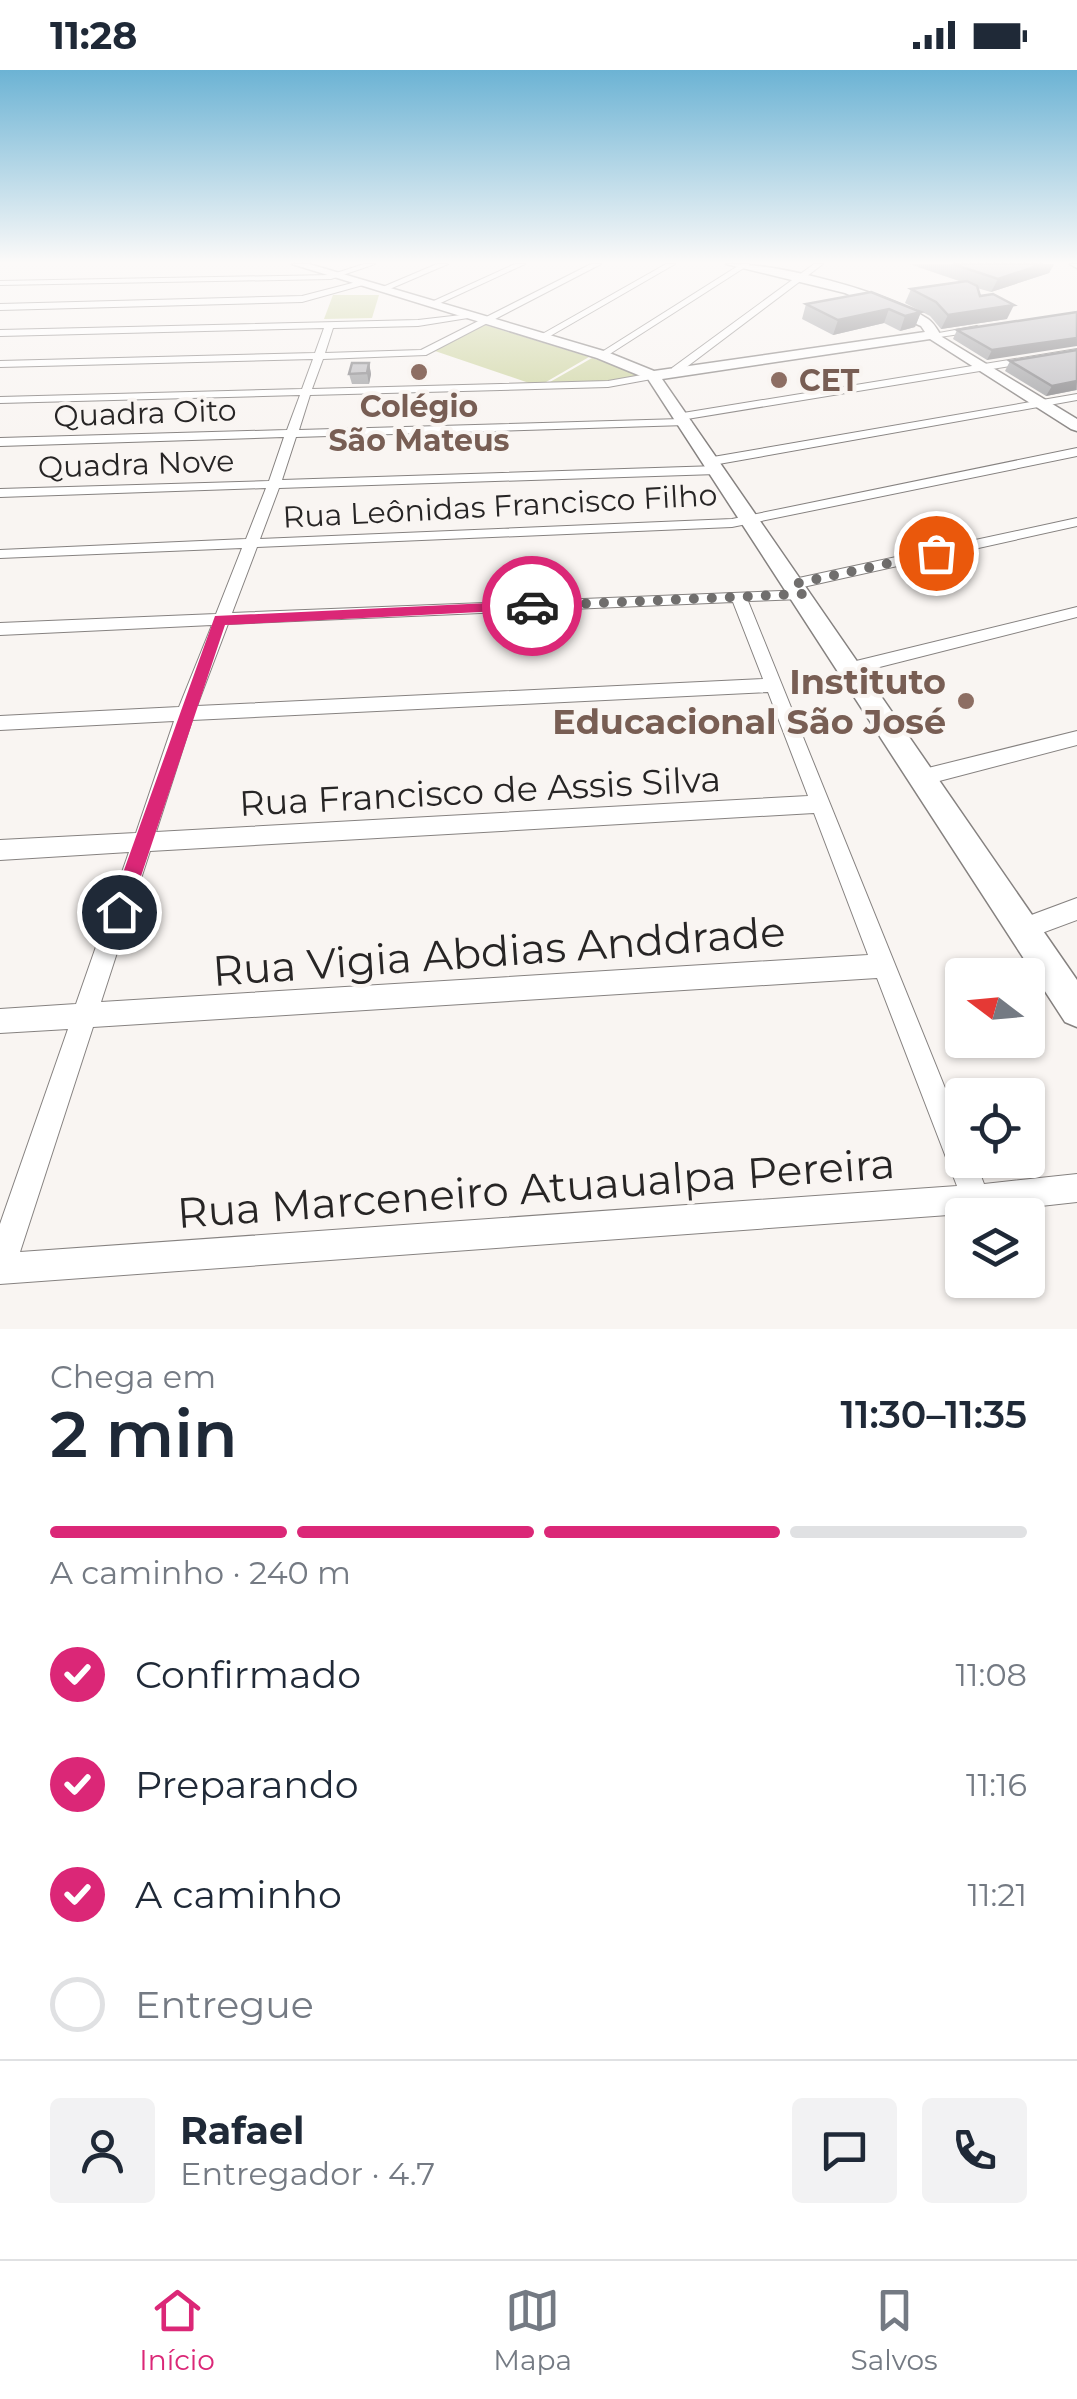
<!DOCTYPE html>
<html lang="pt">
<meta charset="utf-8">
<style>
:root{--surface:#fff;--page:#f2f2f3;--text:#1f2937;--muted:#747a83;--line:#e0e1e3;--accent:#db2777}
body{margin:0;font-family:Montserrat,sans-serif;background:var(--page);color:var(--text);height:100vh;display:flex;flex-direction:column;font-size:38px;white-space:nowrap}
*{box-sizing:border-box;margin:0}
p{font-size:32px;color:var(--muted)}
.icon{flex:none;width:55px;height:55px;fill:none;stroke:currentColor;stroke-width:2;stroke-linecap:round;stroke-linejoin:round}
.map{position:relative;height:1259px;overflow:hidden}
.details{display:flex;flex-direction:column;background:var(--surface);flex:1}
.details>*{flex:none}
.needle{width:65px;rotate:286deg}
.buttons{position:absolute;left:945px;top:888px;display:grid;gap:20px}
.buttons a{display:grid;place-items:center;width:100px;height:100px;border-radius:10px;background:var(--surface);box-shadow:0 2px 8px #0004;font-size:50px}
.pin{position:absolute;display:grid;place-items:center;width:85px;height:85px;color:#fff;margin:-42px;border:5px solid #fff;border-radius:50%;box-shadow:0 2px 10px #0007}
.courier{position:absolute;display:grid;place-items:center;width:100px;height:100px;margin:-50px;border:8px solid #db2777;border-radius:50%;background:#fff;color:#222;box-shadow:0 2px 12px #0007}
.summary em{font-style:normal;font-weight:600}
.summary div{display:flex;flex-direction:column-reverse}
.summary{display:flex;align-items:center;justify-content:space-between;height:170px;padding:0 50px}
h1{font-size:65px;font-weight:600;line-height:75px}
.bar{display:grid;grid-template-columns:repeat(4,1fr);gap:15px 10px;align-content:center;height:120px;padding:0 50px}
.bar i{height:12px;border-radius:8px;background:var(--line)}
.bar .on{background:var(--accent)}
.bar p{grid-column:span 4}
.line{display:flex;align-items:center;gap:25px;padding:0 50px;border-top:2px solid var(--line)}
.line div{flex:1}
.round{display:grid;place-items:center;flex:none;width:105px;height:105px;border-radius:10px;background:var(--page)}
ol{padding:0 50px;list-style:none}
li{display:flex;align-items:center;gap:30px;height:110px}
li p{margin-inline-start:auto}
li .icon{padding:10px;border-radius:50%;background:var(--accent);color:#fff;stroke-width:4}
li:last-child{color:var(--muted)}
li i{width:55px;height:55px;border:5px solid var(--line);border-radius:50%}
.status{display:flex;justify-content:space-between;align-items:center;height:70px;padding:0 50px;background:var(--surface);direction:ltr}
.status svg{height:28px;fill:currentColor}
.tabs{display:flex;justify-content:space-around;align-items:center;height:140px;border-top:2px solid var(--line);background:var(--surface);font-size:28px;color:var(--muted)}
.tabs a{display:grid;justify-items:center;gap:5px}
.tabs .on{color:var(--accent)}
.map>svg:first-child{display:block}
.green{fill:#ced5a2}
.lines{fill:none;stroke-linecap:round;stroke-linejoin:round}
.street-casing{stroke:#868280;stroke-width:2}
.secondary-casing{stroke:#868280;stroke-width:3}
.street{fill:#fff;fill-rule:evenodd}
.secondary{fill:#fff;fill-rule:evenodd}
.wall{fill:#a3a3a6}
.shaded-wall{fill:#858487}
.building{fill:#bebdc1;stroke:#858487;stroke-width:2.5}
.route{fill:#db2777}
.done{stroke:#706e6d;stroke-width:10;stroke-dasharray:0 18}
.education-dot{fill:#8d6e63;stroke:#f9f5f2;stroke-width:4}
.labels{text-anchor:middle;dominant-baseline:central;stroke-width:8;stroke-linejoin:round;paint-order:stroke}
.far-education-label{font-size:30px;font-weight:bold;fill:#785e54;stroke:#f9f5f2;text-anchor:start}
.far-street-label{font-size:30px;fill:#272525;stroke:#f9f5f2}
.education-label{font-size:35px;font-weight:bold;fill:#785e54;stroke:#f9f5f2;text-anchor:end}
.street-label{font-size:35px;fill:#272525;stroke:#f9f5f2}
.near-street-label{font-size:42px;fill:#272525;stroke:#f9f5f2}
</style>
<div class="status"><b>11:28</b><svg viewBox="0 0 49 12"><path d="M0 12V9h3v3zM5 12V6h3v6zM10 12V3h3v9zM15 12V0h3v12zM26 1h20v11H26zM47 4h2v5h-2z"/></svg></div>
<div class="map">
<svg width="1077" height="1259" viewBox="0 0 1077 1259">
<rect width="100%" height="100%" fill="#f9f5f2"/>
<!-- green -->
<g class="green">
<polygon points="333,225 379,225 372,248 324,249"/>
<polygon points="482,254 589,287 546,312 529,313 435,281"/>
<polygon points="592,288 643,305 605,311 550,312"/>
</g>
<g class="lines">
<!-- street casing -->
<g class="street-casing">
<g id="street">
<polygon points="364,194 375,194 331,209 0,215 0,211 330,205"/>
<polygon points="437,194 448,194 385,221 378,219"/>
<polygon points="515,194 525,194 434,236 427,234"/>
<path d="M 591,194 L 601,194 L 426,285 L 323,289 L 312,319 L 608,311 L 653,303 L 657,304 L 657,308 L 608,317 L 310,325 L 299,360 L 681,349 L 677,346 L 683,343 L 1077,279 L 1077,285 L 687,349 L 692,352 L 686,355 L 296,367 L 282,410 L 717,396 L 723,400 L 717,404 L 279,418 L 260,469 L 732,449 L 1077,378 L 1077,386 L 732,457 L 257,477 L 232,543 L 807,520 L 810,524 L 802,529 L 748,531 L 962,1060 L 962,1090 L 975,1090 L 984,1114 L 1077,1104 L 1077,1132 L 976,1143 L 0,1214 L 0,1154 L 68,959 L 0,963 L 0,939 L 76,934 L 129,782 L 0,790 L 0,770 L 136,763 L 174,651 L 0,660 L 0,646 L 179,637 L 212,555 L 0,565 L 0,553 L 216,544 L 242,478 L 0,488 L 0,480 L 246,469 L 266,418 L 0,427 L 0,419 L 269,411 L 284,367 L 0,376 L 0,368 L 287,360 L 300,325 L 0,333 L 0,327 L 302,319 L 313,289 L 0,297 L 0,291 L 315,283 L 324,258 L 0,266 L 0,260 L 418,250 L 470,244 L 474,247 L 418,256 L 333,258 L 325,283 L 421,280 ZM 733,532 L 763,609 L 197,636 L 228,554 ZM 768,622 L 808,726 L 156,762 L 192,650 ZM 814,743 L 868,885 L 101,932 L 150,781 ZM 877,908 L 957,1116 L 20,1182 L 93,957 Z"/>
<polygon points="666,194 675,194 545,269 537,267"/>
<polygon points="741,194 750,194 605,287 597,285"/>
<polygon points="814,194 823,194 680,302 672,302 672,298"/>
<polygon points="360,211 363,215 302,232 0,240 0,234 302,226"/>
<polygon points="977,256 982,259 980,261 933,268 928,265"/>
<polygon points="1077,324 1077,330 713,395 707,391 713,387"/>
<polygon points="1077,448 1077,456 794,519 787,514 794,509"/>
<polygon points="1077,537 1077,547 852,604 844,598 852,592"/>
<polygon points="1077,661 1077,675 924,715 917,713 914,707 917,701 924,699"/>
<polygon points="1077,828 1077,850 1023,870 1015,867 1012,859 1015,851"/>
</g>
</g>
<!-- secondary casing -->
<g class="secondary-casing">
<g id="secondary">
<path d="M 292,194 L 309,194 L 607,282 L 654,301 L 925,262 L 921,256 L 845,223 L 726,194 C 777,193 885,221 928,249 C 934,253 938,261 942,267 L 1077,349 L 1077,361 L 1071,359 L 930,269 L 662,309 L 1077,910 L 1077,957 L 1065,952 L 648,309 L 597,288 Z"/>
<polygon points="1070,194 1077,194 1077,198"/>
</g>
</g>
<!-- street -->
<use href="#street" class="street"/>
<!-- secondary -->
<use href="#secondary" class="secondary"/>
</g>
<!-- wall -->
<g class="wall">
<polygon points="909,194 1054,194 1049,203 991,222 977,218 980,226 1007,249 941,259 930,246 905,233 911,219 962,212"/>
<polygon points="871,222 921,242 915,257 900,261 884,253 833,265 802,249 806,234"/>
<polygon points="1077,242 987,290 953,269 957,260"/>
<polygon points="1077,280 1077,320 1046,326 1005,301 1010,291"/>
<polygon points="369,293 371,304 369,314 352,314 349,304"/>
</g>
<!-- shaded-wall -->
<g class="shaded-wall">
<polygon points="1043,194 1054,194 1049,203 991,222 998,209"/>
<polygon points="1014,235 1007,249 941,259 948,245"/>
<polygon points="889,239 884,253 833,265 838,250"/>
<polygon points="921,242 915,257 900,261 905,246"/>
<polygon points="1077,268 1077,276 987,290 992,280"/>
<polygon points="369,293 371,304 369,314 367,303"/>
<polygon points="1077,311 1076,320 1046,326 1052,316"/>
</g>
<!-- building -->
<g class="building">
<polygon points="953,194 1043,194 998,209"/>
<polygon points="967,211 977,216 980,226 993,224 1014,235 948,245 936,232 911,219"/>
<polygon points="871,222 921,242 905,246 889,239 838,250 806,234"/>
<polygon points="1077,242 1077,268 992,280 957,260"/>
<polygon points="1077,280 1077,311 1052,316 1010,291"/>
<polygon points="352,293 369,293 367,303 349,304"/>
</g>
<!-- sky -->
<linearGradient id="sky" x2="0" y2="1"><stop stop-color="#6cb3d4"/><stop offset="0.52" stop-color="#fcfaf9"/><stop offset="1" stop-color="#fcfaf9" stop-opacity="0"/></linearGradient>
<rect width="1077" height="370" fill="url(#sky)"/>
<!-- route -->
<polygon class="route" points="532,531 540,536 537,539 225,555 129,842 119,853 112,850 109,842 215,546"/>
<g class="lines">
<!-- done -->
<polyline class="done" points="532,536 802,524 794,514 936,483"/>
</g>
<!-- markers -->
<g class="education-dot">
<circle cx="419" cy="302" r="10"/>
<circle cx="779" cy="310" r="10"/>
<circle cx="966" cy="631" r="10"/>
</g>
<g class="labels">
<!-- far-education labels -->
<g class="far-education-label">
<text x="799" y="310">CET</text>
<text x="419" y="336" text-anchor="middle">Colégio<tspan x="419" dy="34">São Mateus</tspan></text>
</g>
<!-- far-street labels -->
<g class="far-street-label">
<text transform="translate(145 343) rotate(-2)">Quadra Oito</text>
<text transform="translate(136 394) rotate(-2)">Quadra Nove</text>
<text transform="translate(500 436) rotate(-3)">Rua Leônidas Francisco Filho</text>
</g>
<!-- education labels -->
<g class="education-label">
<text x="946" y="611">Instituto<tspan x="946" dy="40">Educacional São José</tspan></text>
</g>
<!-- street labels -->
<g class="street-label">
<text transform="translate(480 721) rotate(-3)">Rua Francisco de Assis Silva</text>
</g>
<!-- near-street labels -->
<g class="near-street-label">
<text transform="translate(499 881) rotate(-4)">Rua Vigia Abdias Anddrade</text>
<text transform="translate(536 1118) rotate(-4)">Rua Marceneiro Atuaualpa Pereira</text>
</g>
</g>
</svg>
<div class="buttons">
<a><svg class="needle" viewBox="-14 -14 28 28"><path d="M0-13l5 13h-10z" fill="#e53935"/><path d="M0 13l5-13h-10z" fill="#747a83"/></svg></a>
<a><svg class="icon" aria-label="locate" viewBox="0 0 24 24"><circle cx="12" cy="12" r="6"/><path d="M12 2v4M12 18v4M2 12h4M18 12h4"/></svg></a>
<a><svg class="icon" aria-label="layers" viewBox="0 0 24 24"><path d="M12 4l9 5-9 5-9-5zM3 14l9 5 9-5"/></svg></a>
</div>
<div class="pin" style="left:936px;top:483px;background:#ea580c"><svg class="icon" aria-label="bag" viewBox="0 0 24 24"><path d="M5 8h14l-1 12H6zM9 8a3 3 0 0 1 6 0"/></svg></div>
<div class="pin" style="left:119px;top:842px;background:#1f2937"><svg class="icon" aria-label="home" viewBox="0 0 24 24"><path d="M3 11l9-7 9 7M6 9v11h12V9"/></svg></div>
<div class="courier" style="left:532px;top:536px"><svg class="icon" aria-label="car" viewBox="0 0 24 24"><path d="M5 17H2v-5l4-1 3-4h7l3 4 3 1v5h-3M9 17h6M6 11h13"/><circle cx="7" cy="17" r="2"/><circle cx="17" cy="17" r="2"/></svg></div>
</div>
<section class="details">
<div class="summary"><div><h1>2 min</h1><p>Chega em</p></div><em>11:30–11:35</em></div>
<div class="bar"><i class="on"></i><i class="on"></i><i class="on"></i><i></i><p>A caminho · 240 m</p></div>
<ol>
<li><svg class="icon" aria-label="check" viewBox="0 0 24 24"><path d="M5 12l5 5 9-10"/></svg>Confirmado<p>11:08</p></li>
<li><svg class="icon" aria-label="check" viewBox="0 0 24 24"><path d="M5 12l5 5 9-10"/></svg>Preparando<p>11:16</p></li>
<li><svg class="icon" aria-label="check" viewBox="0 0 24 24"><path d="M5 12l5 5 9-10"/></svg>A caminho<p>11:21</p></li>
<li><i></i>Entregue</li>
</ol>
<div class="line" style="height:180px"><a class="round"><svg class="icon" aria-label="person" viewBox="0 0 24 24"><circle cx="12" cy="8" r="4"/><path d="M4 21q1-7 8-7t8 7"/></svg></a><div><b>Rafael</b><p>Entregador · 4.7</p></div><a class="round"><svg class="icon" aria-label="chat" viewBox="0 0 24 24"><path d="M4 5h16v11H9l-5 4z"/></svg></a><a class="round"><svg class="icon" aria-label="phone" viewBox="0 0 24 24"><path d="M5 4h4l2 5-3 2q2 4 5 5l2-3 5 2v4C11 20 4 13 5 4z"/></svg></a></div>
</section>
<nav class="tabs">
<a class="on"><svg class="icon" aria-label="home" viewBox="0 0 24 24"><path d="M3 11l9-7 9 7M6 9v11h12V9"/></svg>Início</a>
<a><svg class="icon" aria-label="map" viewBox="0 0 24 24"><path d="M3 6l6-2 6 2 6-2v14l-6 2-6-2-6 2zM9 4v14M15 6v14"/></svg>Mapa</a>
<a><svg class="icon" aria-label="saved" viewBox="0 0 24 24"><path d="M7 4h10v16l-5-4-5 4z"/></svg>Salvos</a>
</nav>
